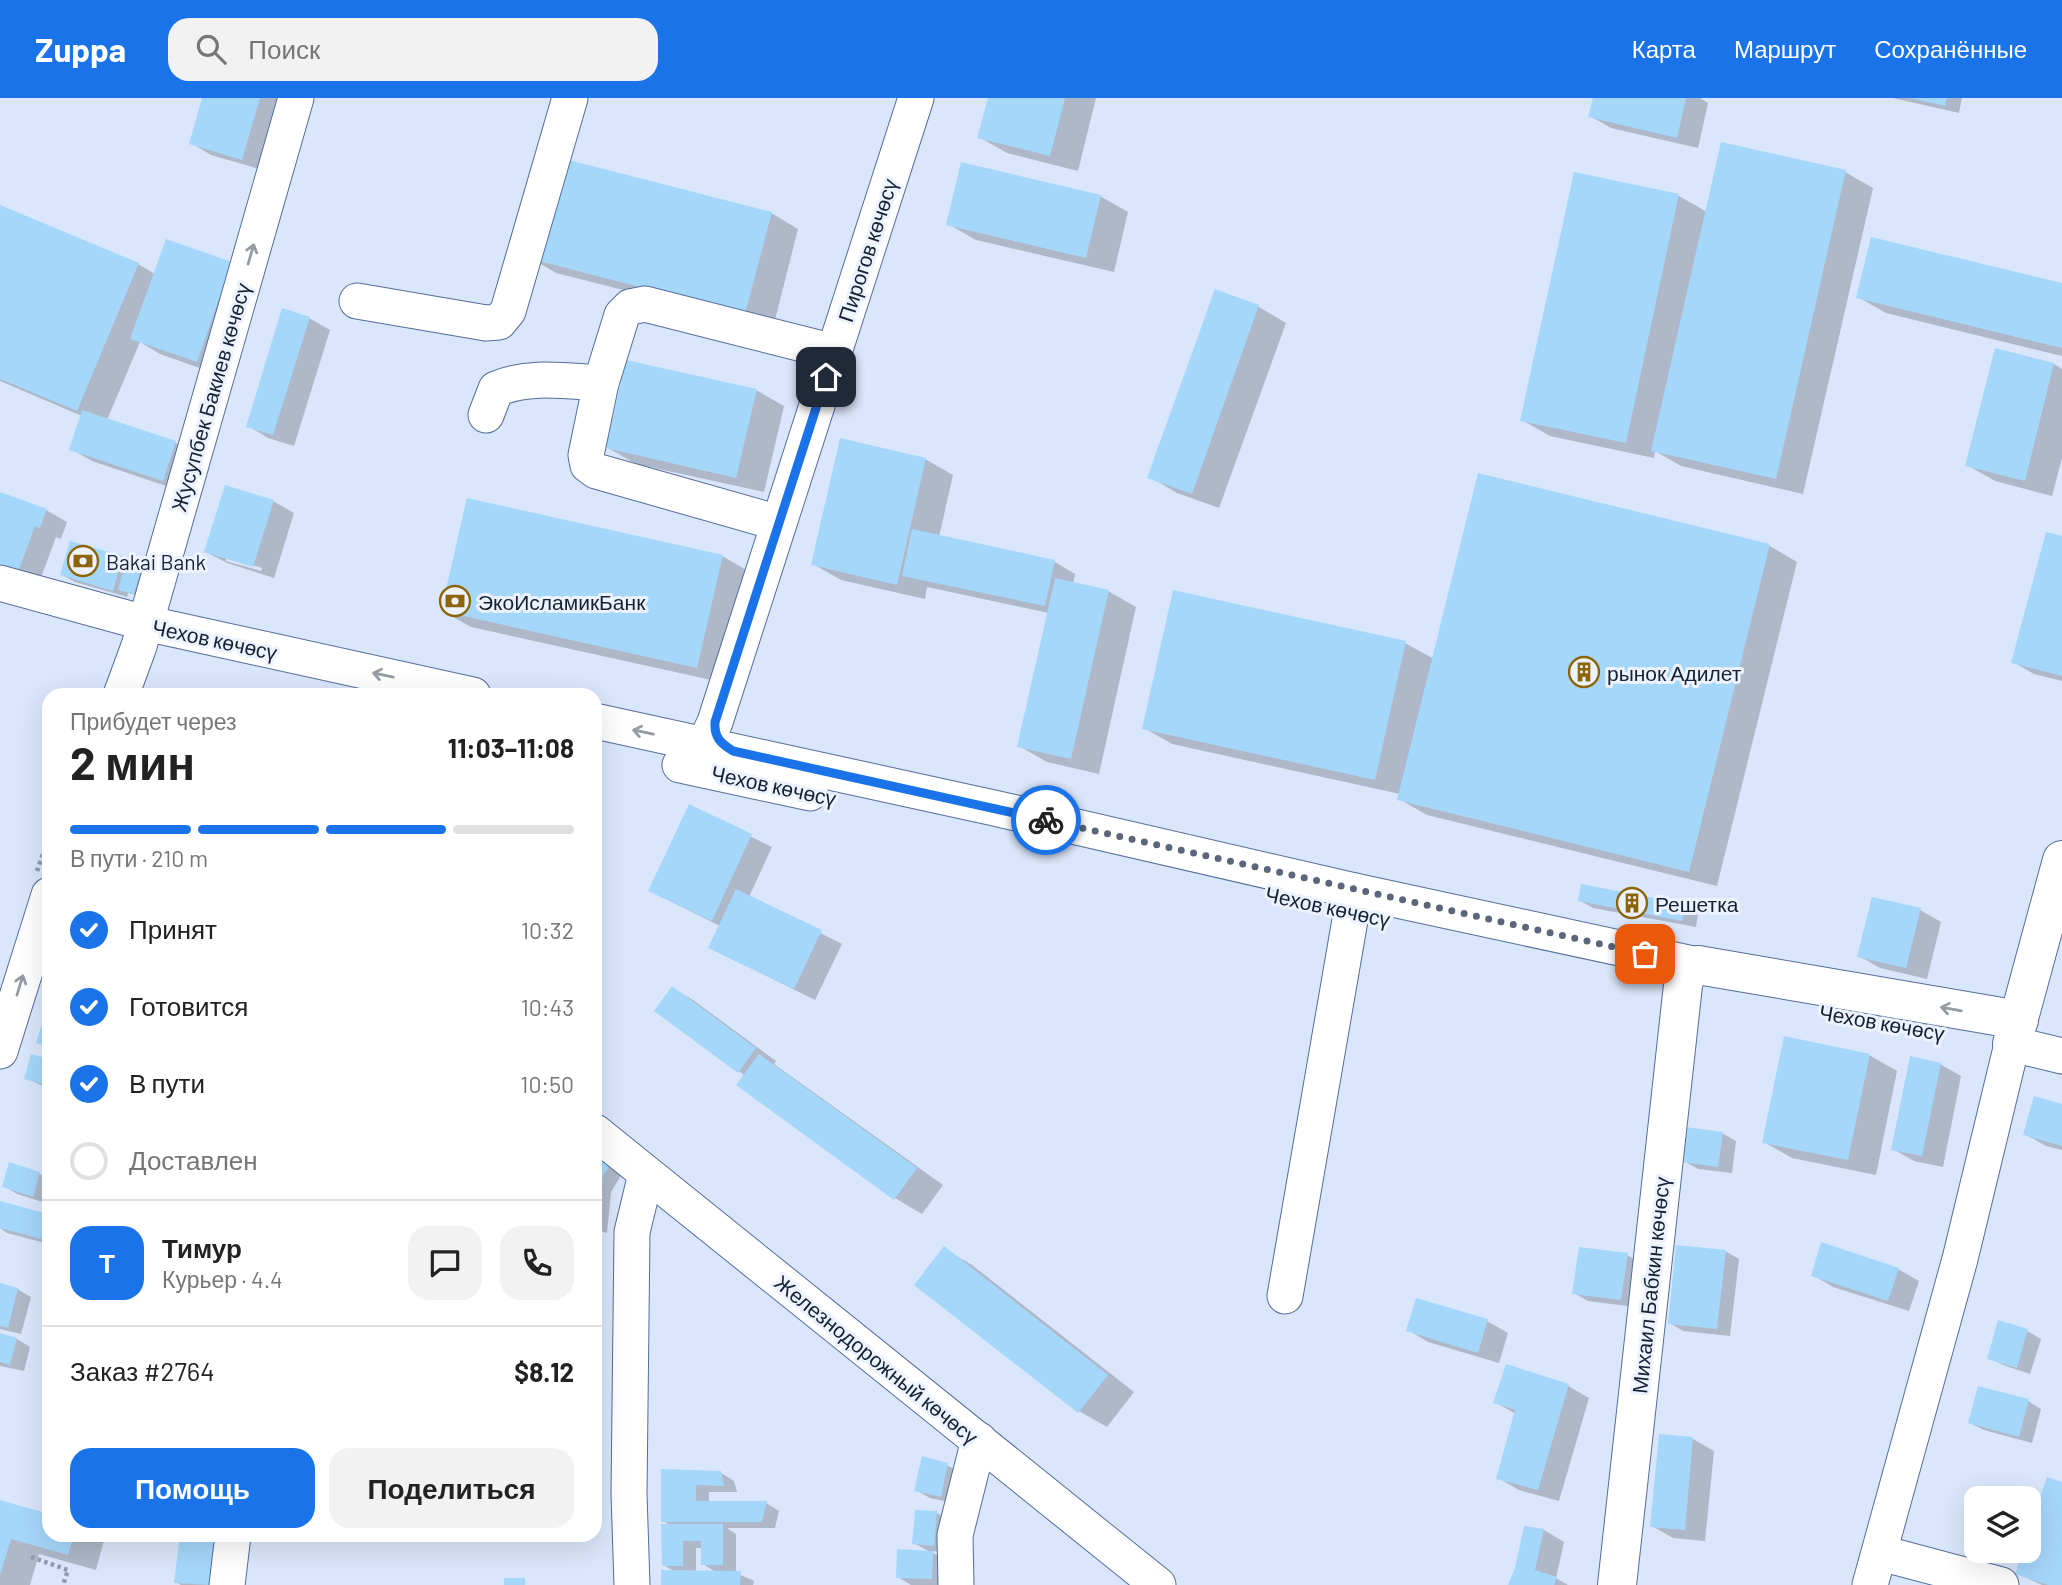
<!DOCTYPE html>
<html lang="ru">
<meta charset="utf-8">
<style>
:root{--surface:#fff;--page:#f2f2f2;--text:#222;--muted:#767676;--line:#e0e0e0;--accent:#1a73e8}
body{margin:0;font-family:Barlow,sans-serif;background:var(--page);color:var(--text);height:100vh;display:flex;flex-direction:column;font-size:26px;white-space:nowrap}
*{box-sizing:border-box;margin:0}
p{font-size:23px;color:var(--muted)}
.icon{flex:none;width:38px;height:38px;fill:none;stroke:currentColor;stroke-width:2;stroke-linecap:round;stroke-linejoin:round}
.map{position:relative;flex:1;overflow:hidden}
.sheet{position:absolute;left:42px;top:590px;width:560px;height:854px;display:flex;flex-direction:column;background:var(--surface);border-radius:21px;box-shadow:0 7px 28px #0002}
.sheet>*{flex:none}
.controls{position:absolute;left:1964px;top:1388px;display:grid;gap:14px}
.controls a{display:grid;place-items:center;width:77px;height:77px;border-radius:14px;background:var(--surface);box-shadow:0 7px 28px #0002;font-size:35px}
.pin{position:absolute;display:grid;place-items:center;width:60px;height:60px;color:#fff;margin:-30px;border-radius:14px;box-shadow:0 4px 10px #0006}
.courier{position:absolute;display:grid;place-items:center;width:70px;height:70px;margin:-35px;border:5px solid #1a73e8;border-radius:50%;background:#fff;color:#222;box-shadow:0 2px 9px #0007}
.overview em{font-style:normal;font-weight:700}
.overview div{display:flex;flex-direction:column-reverse}
.overview{display:flex;align-items:center;justify-content:space-between;height:119px;padding:0 28px}
h1{font-size:46px;font-weight:700;line-height:52px}
.bar{display:grid;grid-template-columns:repeat(4,1fr);gap:10px 7px;align-content:center;height:84px;padding:0 28px}
.bar i{height:9px;border-radius:5px;background:var(--line)}
.bar .on{background:var(--accent)}
.bar p{grid-column:span 4}
.line{display:flex;align-items:center;gap:18px;padding:0 28px;border-top:2px solid var(--line)}
.line div{flex:1}
.round{display:grid;place-items:center;flex:none;width:74px;height:74px;border-radius:21px;background:var(--page)}
ol{padding:0 28px;list-style:none}
li{display:flex;align-items:center;gap:21px;height:77px}
li p{margin-inline-start:auto}
li .icon{padding:7px;border-radius:50%;background:var(--accent);color:#fff;stroke-width:4}
li:last-child{color:var(--muted)}
li i{width:38px;height:38px;border:4px solid var(--line);border-radius:50%}
.action{display:flex;gap:14px;margin-top:auto;padding:14px 28px}
.action a{flex:1;height:80px;border-radius:21px;background:var(--accent);color:#fff;font-size:28px;font-weight:700;line-height:80px;text-align:center}
.action a+a{background:var(--page);color:var(--text)}
header{display:flex;align-items:center;gap:42px;box-sizing:border-box;height:98px;padding:0 35px;background:var(--accent);color:#fff}
header strong{font-size:33px}
nav{display:flex;gap:38px;margin-inline-start:auto;font-size:24px}
.search{width:490px;height:63px;background:var(--page);display:flex;align-items:center;gap:18px;box-sizing:border-box;padding:0 24px;border-radius:21px;color:var(--muted);font-size:26px}
.map>svg:first-child{display:block}
.shadow{fill:#0003;fill-rule:evenodd}
.building{fill:#a5d7fb}
.lines{fill:none;stroke-linecap:round;stroke-linejoin:round}
.minor-casing{stroke:#536e9b;stroke-width:37}
.major-casing{stroke:#536e9b;stroke-width:40}
.path{stroke:#8f9baf;stroke-width:4.5;stroke-dasharray:3.5 3.5;stroke-linecap:butt}
.minor{stroke:#fff;stroke-width:35}
.major{stroke:#fff;stroke-width:38}
.oneway{stroke:#969ba4}
.done{stroke:#5b667a;stroke-width:7;stroke-dasharray:0 12.6}
.route{stroke:#1a73e8;stroke-width:9}
.labels{text-anchor:middle;dominant-baseline:central;stroke-width:6;stroke-linejoin:round;paint-order:stroke}
.street-label{font-size:21px;fill:#162134;stroke:#edf3fe}
.poi-label{font-size:21px;fill:#162134;stroke:#edf3fe;text-anchor:start}
</style>
<header>
<strong>Zuppa</strong>
<div class="search"><svg class="icon" aria-label="search" viewBox="0 0 24 24"><circle cx="10" cy="10" r="6"/><path d="M15 15l6 6"/></svg>Поиск</div>
<nav><a>Карта</a><a>Маршрут</a><a>Сохранённые</a></nav>
</header>
<div class="map">
<svg width="2062" height="1487" viewBox="0 0 2062 1487">
<rect width="100%" height="100%" fill="#dae6fb"/>
<!-- shadow -->
<g class="shadow">
<polygon points="204,0 284,0 263,72 211,57 191,45"/>
<polygon points="989,0 1096,0 1078,73 1007,55 979,39"/>
<polygon points="1595,0 1700,0 1708,5 1698,50 1611,30 1590,18"/>
<polygon points="1893,0 1962,0 1959,15"/>
<polygon points="1845,74 1873,90 1803,396 1681,368 1655,353 1654,360 1550,338 1522,322 1575,76 1679,98 1707,114"/>
<polygon points="1100,98 1128,114 1114,174 976,142 948,126"/>
<polygon points="0,108 138,166 155,176 231,166 225,279 160,256 140,244 107,322 176,345 196,357 184,394 92,363 71,351 82,318 0,283"/>
<polygon points="771,115 798,131 773,230 556,175 529,159"/>
<polygon points="2062,187 2062,258 1886,215 1858,199"/>
<polygon points="1216,194 1259,209 1286,225 1219,410 1177,395 1150,379"/>
<polygon points="309,220 330,232 294,348 268,340 248,328"/>
<polygon points="1996,252 2054,266 2062,271 2062,360 2052,398 1995,383 1967,367"/>
<polygon points="756,292 784,308 764,394 636,366 608,350"/>
<polygon points="925,361 953,377 939,439 1055,464 1075,476 1073,486 1108,493 1136,509 1099,676 1047,664 1019,648 1049,515 927,489 925,501 841,482 813,466"/>
<polygon points="1480,377 1770,448 1797,464 1717,788 1427,717 1399,701 1400,696 1172,646 1144,630 1405,545 1434,561"/>
<polygon points="0,396 46,412 67,424 61,441 56,439 38,488 0,474"/>
<path d="M 273,403 L 294,415 L 274,480 L 227,465 L 206,454 ZM 226,459 L 262,470 L 261,473 L 226,463 Z"/>
<polygon points="2062,440 2062,583 2034,576 2013,564"/>
<polygon points="722,458 750,474 725,585 471,529 443,513"/>
<polygon points="122,460 128,463 143,462 149,466 140,498 128,495 127,499 75,484 62,477"/>
<polygon points="690,709 772,749 749,799 842,846 815,902 710,850 720,828 650,793"/>
<polygon points="1582,788 1685,808 1698,816 1696,829 1593,810 1579,802"/>
<polygon points="1920,812 1941,824 1927,881 1880,870 1859,858"/>
<polygon points="672,890 693,902 776,963 774,966 943,1087 922,1116 895,1100 739,973"/>
<polygon points="1869,957 1897,973 1876,1077 1792,1060 1764,1044"/>
<polygon points="49,963 49,991 26,980"/>
<polygon points="1940,966 1961,978 1943,1069 1914,1063 1893,1051"/>
<polygon points="2062,1008 2062,1052 2046,1048 2025,1036"/>
<polygon points="1722,1035 1736,1043 1732,1075 1698,1071 1684,1063"/>
<polygon points="595,1059 622,1076 611,1094 607,1135 595,1132"/>
<polygon points="10,1067 40,1076 49,1081 46,1105 17,1096 4,1088"/>
<polygon points="0,1104 49,1119 49,1146 7,1135 0,1130"/>
<rect x="595" y="1140" width="1" height="39"/>
<polygon points="944,1151 972,1167 1134,1294 1107,1329 1079,1313"/>
<polygon points="1725,1153 1739,1161 1730,1238 1683,1233 1670,1225"/>
<polygon points="1627,1157 1641,1165 1635,1209 1588,1203 1574,1195"/>
<polygon points="1898,1171 1919,1183 1909,1213 1833,1189 1813,1177"/>
<polygon points="0,1187 17,1191 31,1199 21,1236 0,1231"/>
<polygon points="1487,1223 1508,1235 1499,1265 1428,1244 1408,1232"/>
<polygon points="2027,1233 2041,1241 2030,1276 2003,1267 1989,1260"/>
<polygon points="0,1237 17,1241 30,1249 24,1273 0,1268"/>
<polygon points="1568,1288 1589,1300 1559,1403 1519,1392 1498,1380 1516,1316 1496,1305"/>
<polygon points="2028,1303 2041,1311 2032,1345 1984,1332 1970,1325"/>
<polygon points="1660,1338 1693,1341 1714,1353 1705,1443 1673,1440 1652,1428"/>
<polygon points="947,1367 961,1375 954,1405 930,1400 916,1392"/>
<path d="M 663,1372 L 721,1375 L 734,1383 L 737,1394 L 709,1394 L 709,1405 L 766,1405 L 779,1413 L 775,1430 L 727,1430 L 736,1436 L 736,1475 L 754,1483 L 753,1487 L 663,1487 L 676,1474 L 663,1467 L 672,1428 L 663,1423 ZM 696,1450 L 703,1450 L 703,1466 L 717,1475 L 696,1474 Z"/>
<polygon points="2062,1386 2062,1487 2042,1487 2017,1475"/>
<polygon points="0,1404 49,1418 49,1437 95,1437 104,1442 96,1472 39,1456 30,1487 0,1487"/>
<polygon points="937,1415 950,1423 947,1454 930,1453 946,1462 945,1487 911,1487 898,1479 930,1454 914,1445"/>
<polygon points="1544,1432 1564,1444 1556,1480 1568,1487 1510,1487 1517,1471"/>
<polygon points="182,1437 231,1437 224,1487 181,1487 176,1484"/>
</g>
<!-- building -->
<g class="building">
<polygon points="202,0 260,0 242,62 189,46"/>
<polygon points="988,0 1065,0 1050,58 977,40"/>
<polygon points="1593,0 1686,0 1677,40 1588,19"/>
<polygon points="1910,0 1947,0 1945,8"/>
<polygon points="1721,44 1846,72 1776,381 1651,353"/>
<polygon points="553,58 772,114 745,216 527,160"/>
<polygon points="961,64 1101,97 1086,160 946,127"/>
<polygon points="1574,74 1679,96 1626,345 1520,323"/>
<polygon points="0,107 139,165 77,313 0,281"/>
<polygon points="1871,139 2062,185 2062,250 1856,200"/>
<polygon points="166,141 232,164 197,264 130,241"/>
<polygon points="1215,191 1259,207 1192,396 1147,380"/>
<polygon points="282,210 310,219 273,337 246,329"/>
<polygon points="1995,250 2054,265 2025,383 1965,368"/>
<polygon points="626,262 757,291 736,380 606,350"/>
<polygon points="82,312 176,343 163,383 69,352"/>
<polygon points="840,340 926,360 897,487 811,467"/>
<polygon points="1478,375 1770,446 1689,774 1397,702"/>
<polygon points="225,387 274,402 253,469 204,454"/>
<polygon points="0,394 47,411 40,430 35,428 17,477 0,471"/>
<polygon points="467,400 723,457 697,570 441,513"/>
<polygon points="912,431 1055,462 1045,508 902,478"/>
<polygon points="2046,434 2062,438 2062,578 2011,565"/>
<polygon points="70,443 123,458 113,493 60,477"/>
<polygon points="128,456 144,461 134,496 118,492"/>
<polygon points="1055,480 1109,492 1071,661 1017,649"/>
<polygon points="1173,492 1406,543 1375,682 1142,631"/>
<polygon points="689,706 752,736 712,823 648,793"/>
<polygon points="1581,786 1685,806 1682,823 1578,803"/>
<polygon points="736,791 822,832 794,891 708,850"/>
<polygon points="1872,799 1921,810 1906,870 1857,859"/>
<polygon points="672,888 756,950 738,975 654,913"/>
<polygon points="46,914 49,914 49,949 36,945"/>
<polygon points="1784,938 1870,956 1848,1062 1762,1045"/>
<polygon points="31,956 49,961 49,988 24,981"/>
<polygon points="759,956 917,1070 894,1102 736,987"/>
<polygon points="1910,958 1941,965 1922,1058 1891,1052"/>
<polygon points="2034,998 2062,1006 2062,1048 2023,1037"/>
<polygon points="1686,1029 1723,1034 1718,1069 1682,1064"/>
<polygon points="595,1057 610,1067 598,1086 597,1096"/>
<polygon points="9,1064 40,1074 33,1099 2,1089"/>
<polygon points="0,1103 48,1116 41,1141 0,1130"/>
<polygon points="1821,1144 1899,1170 1888,1203 1811,1178"/>
<polygon points="1676,1147 1726,1152 1717,1231 1668,1226"/>
<polygon points="944,1148 1108,1277 1078,1315 914,1187"/>
<polygon points="1579,1149 1628,1155 1621,1202 1572,1196"/>
<polygon points="0,1185 18,1190 8,1230 0,1228"/>
<polygon points="1416,1200 1488,1221 1478,1255 1406,1233"/>
<polygon points="1998,1222 2028,1231 2017,1270 1987,1261"/>
<polygon points="0,1235 17,1240 10,1267 0,1264"/>
<polygon points="1506,1266 1569,1286 1538,1392 1496,1381 1515,1312 1493,1305"/>
<polygon points="1978,1288 2029,1301 2019,1339 1968,1325"/>
<polygon points="1659,1336 1693,1339 1685,1432 1650,1429"/>
<polygon points="922,1358 948,1365 941,1399 914,1393"/>
<polygon points="661,1371 721,1373 724,1388 696,1387 696,1403 767,1403 762,1424 661,1424"/>
<polygon points="2047,1379 2062,1384 2062,1487 2048,1487 2015,1476 2023,1452 2028,1452 2028,1435"/>
<polygon points="0,1402 49,1416 49,1437 74,1437 68,1457 11,1441 0,1477"/>
<polygon points="915,1412 937,1413 934,1448 912,1446"/>
<polygon points="661,1426 723,1426 723,1467 701,1467 701,1443 683,1443 683,1468 662,1468"/>
<polygon points="1524,1428 1544,1431 1535,1472 1557,1479 1554,1487 1508,1487 1515,1470"/>
<polygon points="180,1437 216,1437 210,1487 174,1485"/>
<polygon points="897,1451 933,1453 932,1481 896,1480"/>
<polygon points="661,1472 741,1473 740,1487 661,1487"/>
<rect x="504" y="1480" width="21" height="7"/>
</g>
<g class="lines">
<!-- minor casing -->
<g class="minor-casing">
<g id="minor">
<polyline points="357,203 486,225 499,224 508,213 570,0"/>
<path d="M 486,317 L 496,291 C 529,277 565,283 601,285"/>
<polyline points="779,425 596,373 588,367 586,357 601,285 622,217 630,209 645,206 834,254"/>
<polyline points="0,485 145,525 473,597"/>
<polyline points="121,597 139,548 296,0"/>
<polyline points="595,623 994,710 1355,793 1698,867"/>
<polyline points="692,666 701,654 715,624 916,0"/>
<polyline points="680,667 810,695"/>
<polyline points="0,953 49,797"/>
<polyline points="595,1034 1158,1487"/>
<polyline points="1285,1198 1355,793"/>
<polyline points="1881,1455 2001,1487"/>
<polyline points="227,1487 233,1437"/>
<polyline points="632,1487 629,1396 632,1134 646,1076"/>
<polyline points="956,1487 955,1437 979,1342"/>
<polyline points="1870,1487 1960,1161 2012,946 2062,958"/>
</g>
</g>
<!-- major casing -->
<g class="major-casing">
<g id="major">
<polyline points="2012,946 2062,762"/>
<polyline points="1617,1487 1683,887 1687,873 1698,867 2019,922"/>
</g>
</g>
<!-- path -->
<g class="path">
<polyline points="37,773 49,739"/>
<polyline points="31,1459 68,1472 63,1487"/>
</g>
<!-- minor -->
<use href="#minor" class="minor"/>
<!-- major -->
<use href="#major" class="major"/>
</g>
<!-- one-way arrows -->
<defs><path id="oneway-shaft" d="M-6 0H5M1.5-3L5.5 0L1.5 3" fill="none" stroke-width="1.6" stroke-linecap="round" stroke-linejoin="round" transform="scale(1.75)"/></defs>
<g class="oneway">
<use href="#oneway-shaft" transform="translate(251 156) rotate(-74)"/>
<use href="#oneway-shaft" transform="translate(383 577) rotate(-168)"/>
<use href="#oneway-shaft" transform="translate(643 634) rotate(-168)"/>
<use href="#oneway-shaft" transform="translate(20 887) rotate(-73)"/>
<use href="#oneway-shaft" transform="translate(1951 911) rotate(-170)"/>
</g>
<g class="lines">
<!-- done -->
<polyline class="done" points="1046,722 1645,856"/>
<!-- route -->
<path class="route" d="M 826,279 L 715,624 C 714,639 720,645 733,653 L 1046,722"/>
</g>
<!-- icons -->
<defs>
<g id="bank-ring" transform="scale(1.575)"><circle r="9.5" fill="#edf3fe" stroke="#8d6508" stroke-width="1.5"/><path d="M-6-4H6V4H-6ZM0-2.3a2.3 2.3 0 1 0 0 4.6a2.3 2.3 0 1 0 0-4.6Z" fill="#8d6508"/></g>
<g id="building-ring" transform="scale(1.575)"><circle r="9.5" fill="#edf3fe" stroke="#8d6508" stroke-width="1.5"/><path d="M-4-6H4V6H1V3H-1V6H-4ZM-2.5-4.3h1.7v1.8h-1.7ZM.8-4.3h1.7v1.8H.8ZM-2.5-1h1.7V.8h-1.7ZM.8-1h1.7V.8H.8Z" fill="#8d6508"/></g>
</defs>
<g fill-rule="evenodd">
<use href="#bank-ring" x="83" y="463"/>
<use href="#bank-ring" x="455" y="503"/>
<use href="#building-ring" x="1584" y="574"/>
<use href="#building-ring" x="1632" y="805"/>
</g>
<g class="labels">
<!-- street labels -->
<g class="street-label">
<text transform="translate(867 152) rotate(-72)">Пирогов көчөсү</text>
<text transform="translate(210 299) rotate(-74)">Жусупбек Бакиев көчөсү</text>
<text transform="translate(215 541) rotate(12)">Чехов көчөсү</text>
<text transform="translate(774 687) rotate(12)">Чехов көчөсү</text>
<text transform="translate(1328 808) rotate(12)">Чехов көчөсү</text>
<text transform="translate(1882 924) rotate(10)">Чехов көчөсү</text>
<text transform="translate(1650 1187) rotate(-84)">Михаил Бабкин көчөсү</text>
<text transform="translate(877 1261) rotate(39)">Железнодорожный көчөсү</text>
</g>
<!-- poi labels -->
<g class="poi-label">
<text x="106" y="463">Bakai Bank</text>
<text x="478" y="503">ЭкоИсламикБанк</text>
<text x="1607" y="574">рынок Адилет</text>
<text x="1655" y="805">Решетка</text>
</g>
</g>
</svg>
<div class="controls">
<a><svg class="icon" aria-label="layers" viewBox="0 0 24 24"><path d="M12 4l9 5-9 5-9-5zM3 14l9 5 9-5"/></svg></a>
</div>
<div class="pin" style="left:1645px;top:856px;background:#ea580c"><svg class="icon" aria-label="bag" viewBox="0 0 24 24"><path d="M5 8h14l-1 12H6zM9 8a3 3 0 0 1 6 0"/></svg></div>
<div class="pin" style="left:826px;top:279px;background:#1f2937"><svg class="icon" aria-label="home" viewBox="0 0 24 24"><path d="M3 11l9-7 9 7M6 9v11h12V9"/></svg></div>
<div class="courier" style="left:1046px;top:722px"><svg class="icon" aria-label="bike" viewBox="0 0 24 24"><circle cx="6" cy="16" r="4"/><circle cx="18" cy="16" r="4"/><path d="M6 16l4-8h5l3 8M10 8l3 8H6M13 5h3"/></svg></div>
<section class="sheet">
<div class="overview"><div><h1>2 мин</h1><p>Прибудет через</p></div><em>11:03–11:08</em></div>
<div class="bar"><i class="on"></i><i class="on"></i><i class="on"></i><i></i><p>В пути · 210 m</p></div>
<ol>
<li><svg class="icon" aria-label="check" viewBox="0 0 24 24"><path d="M5 12l5 5 9-10"/></svg>Принят<p>10:32</p></li>
<li><svg class="icon" aria-label="check" viewBox="0 0 24 24"><path d="M5 12l5 5 9-10"/></svg>Готовится<p>10:43</p></li>
<li><svg class="icon" aria-label="check" viewBox="0 0 24 24"><path d="M5 12l5 5 9-10"/></svg>В пути<p>10:50</p></li>
<li><i></i>Доставлен</li>
</ol>
<div class="line" style="height:126px"><b class="round" style="background:var(--accent);color:#fff">Т</b><div><b>Тимур</b><p>Курьер · 4.4</p></div><a class="round"><svg class="icon" aria-label="chat" viewBox="0 0 24 24"><path d="M4 5h16v11H9l-5 4z"/></svg></a><a class="round"><svg class="icon" aria-label="phone" viewBox="0 0 24 24"><path d="M5 4h4l2 5-3 2q2 4 5 5l2-3 5 2v4C11 20 4 13 5 4z"/></svg></a></div>
<div class="line" style="height:91px"><div>Заказ #2764</div><b>$8.12</b></div>
<div class="action"><a>Помощь</a><a>Поделиться</a></div>
</section>
</div>
